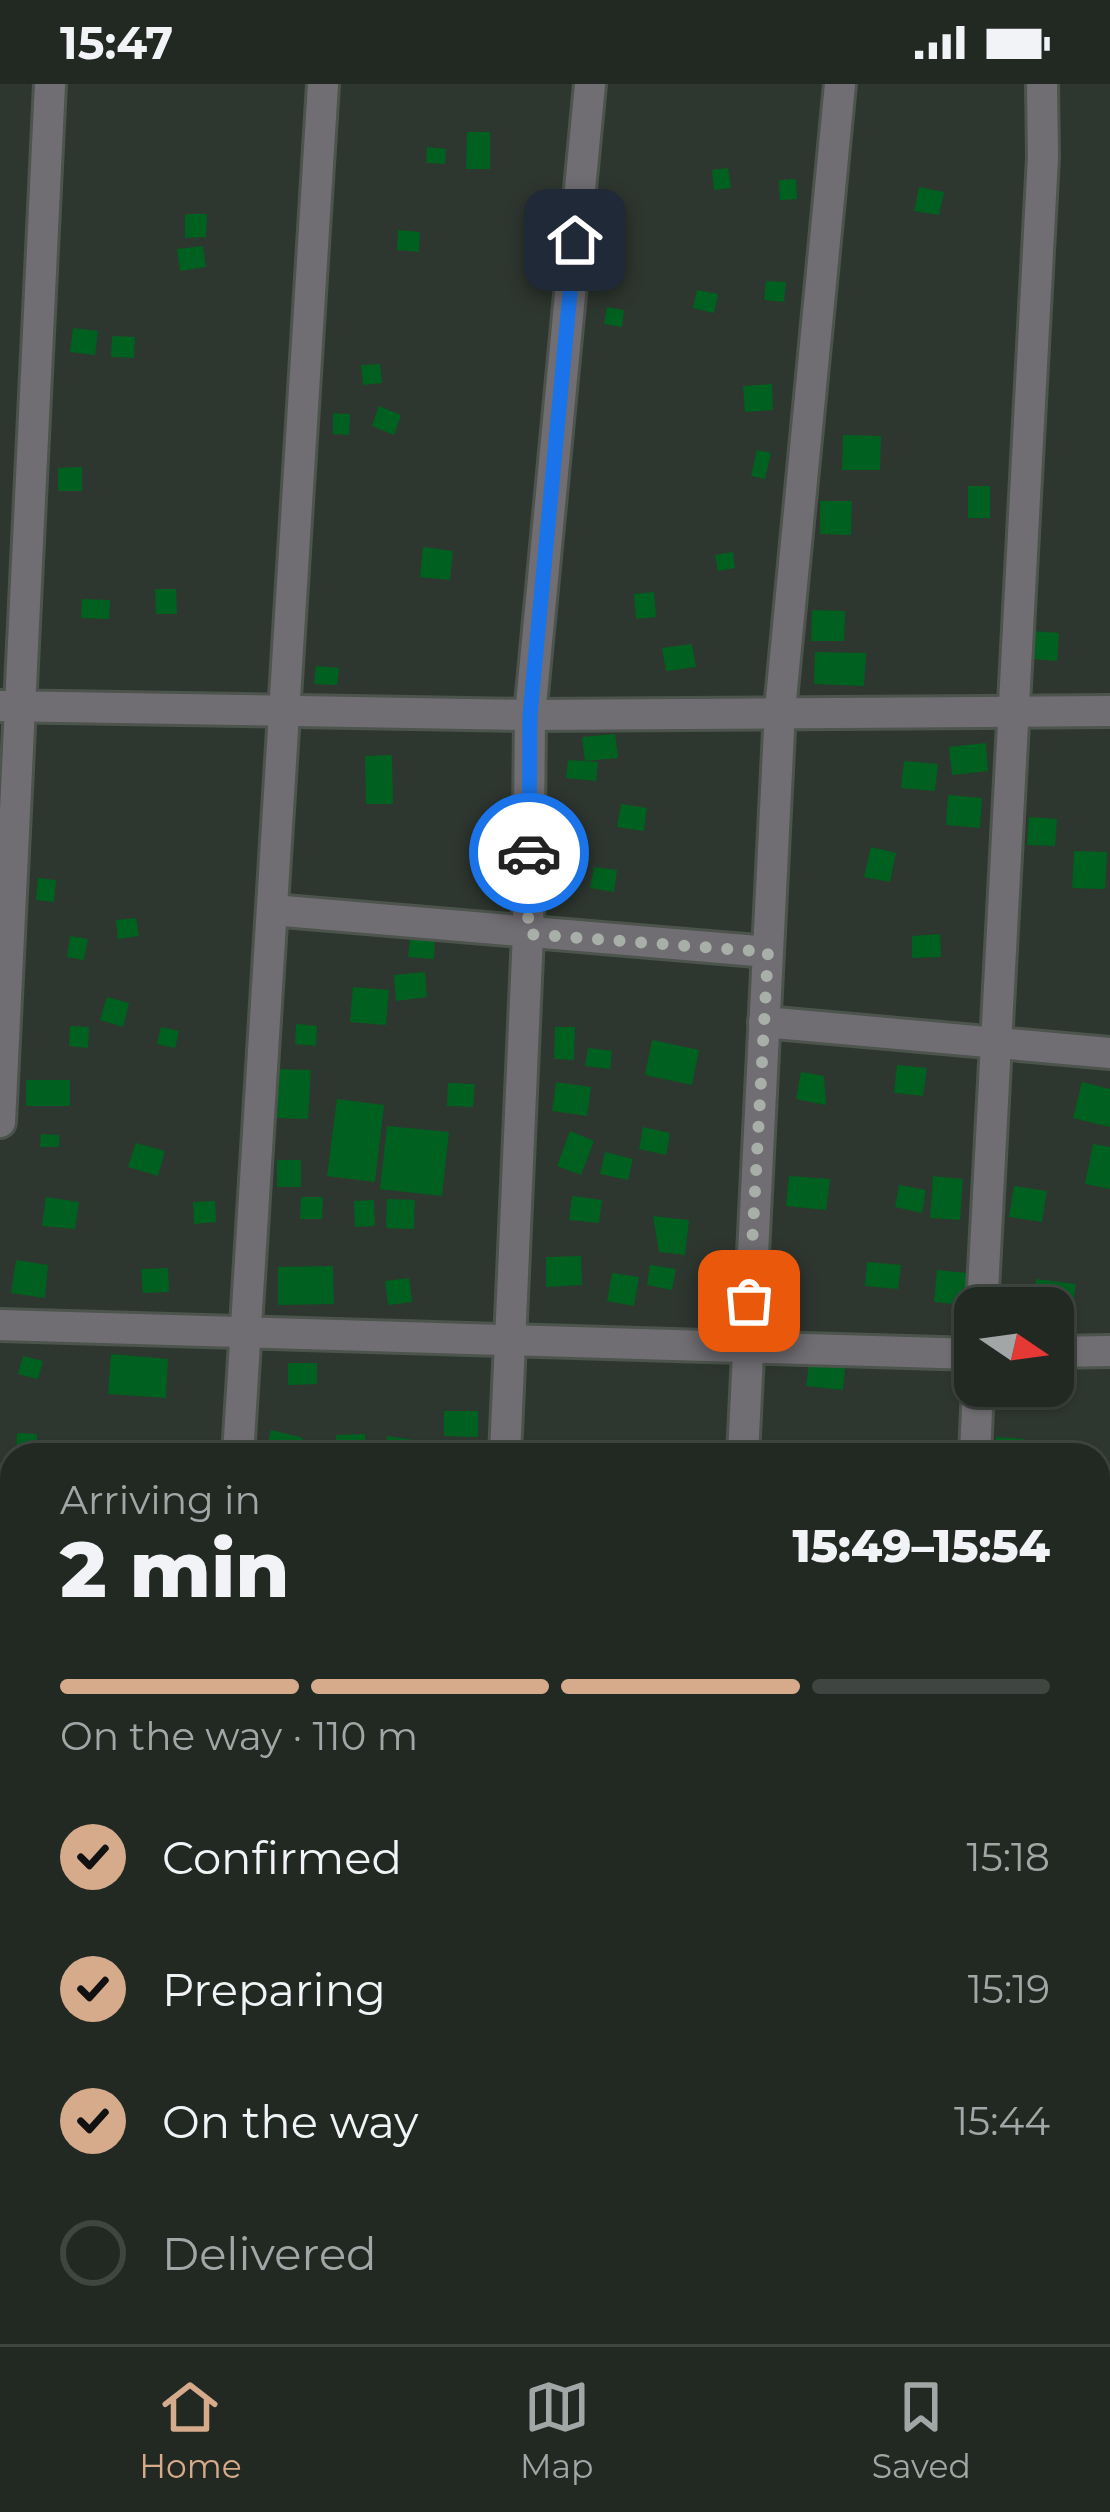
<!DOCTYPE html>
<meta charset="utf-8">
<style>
:root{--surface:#222923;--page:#2a312b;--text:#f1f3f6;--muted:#a2a6a6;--line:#3f4541;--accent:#d6ab8b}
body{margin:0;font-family:Montserrat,sans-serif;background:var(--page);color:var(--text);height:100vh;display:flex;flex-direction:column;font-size:45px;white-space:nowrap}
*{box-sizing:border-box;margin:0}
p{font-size:39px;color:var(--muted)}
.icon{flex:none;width:66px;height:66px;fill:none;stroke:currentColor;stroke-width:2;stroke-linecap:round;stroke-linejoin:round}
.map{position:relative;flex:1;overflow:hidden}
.drawer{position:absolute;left:0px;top:1359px;width:1110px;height:903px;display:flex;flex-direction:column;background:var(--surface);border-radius:36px 36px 0 0;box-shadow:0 3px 9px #0004,0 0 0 3px var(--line)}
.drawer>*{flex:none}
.needle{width:78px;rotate:103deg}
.controls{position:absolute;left:954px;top:1203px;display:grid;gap:24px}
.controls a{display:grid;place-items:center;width:120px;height:120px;border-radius:24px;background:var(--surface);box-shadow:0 3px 9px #0004,0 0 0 3px var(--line);font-size:60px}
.pin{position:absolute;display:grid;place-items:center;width:102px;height:102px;color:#fff;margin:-51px;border-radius:24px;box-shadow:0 6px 18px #0006}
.courier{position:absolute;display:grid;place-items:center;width:120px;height:120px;margin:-60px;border:9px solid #1a73e8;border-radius:50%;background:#fff;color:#222;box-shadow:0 3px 15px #0007}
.overview em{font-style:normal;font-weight:800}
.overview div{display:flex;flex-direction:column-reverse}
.overview{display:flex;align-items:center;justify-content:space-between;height:204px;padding:0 60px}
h1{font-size:78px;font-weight:800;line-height:90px}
.bar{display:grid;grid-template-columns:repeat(4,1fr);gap:18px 12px;align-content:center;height:144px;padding:0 60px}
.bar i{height:15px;border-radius:9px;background:var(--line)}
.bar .active{background:var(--accent)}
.bar p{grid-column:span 4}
ol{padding:0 60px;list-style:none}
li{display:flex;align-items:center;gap:36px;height:132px}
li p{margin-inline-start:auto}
li .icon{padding:12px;border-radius:50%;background:var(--accent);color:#111;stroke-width:4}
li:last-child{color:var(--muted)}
li i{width:66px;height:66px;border:6px solid var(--line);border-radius:50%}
.status{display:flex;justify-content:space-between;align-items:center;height:84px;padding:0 60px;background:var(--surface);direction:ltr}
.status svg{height:33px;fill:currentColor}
.tabs{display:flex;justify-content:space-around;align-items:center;height:168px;border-top:3px solid var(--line);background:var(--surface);font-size:33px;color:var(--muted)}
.tabs a{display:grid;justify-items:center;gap:6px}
.tabs .active{color:var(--accent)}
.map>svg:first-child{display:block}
.building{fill:#00601f}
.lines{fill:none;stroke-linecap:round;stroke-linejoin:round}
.minor-casing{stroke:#4c544d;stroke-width:36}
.minor{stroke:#716e73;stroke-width:30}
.done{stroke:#a8aea8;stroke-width:12;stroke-dasharray:0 21.6}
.route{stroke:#1a73e8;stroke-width:15}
</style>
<div class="status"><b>15:47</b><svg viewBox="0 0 49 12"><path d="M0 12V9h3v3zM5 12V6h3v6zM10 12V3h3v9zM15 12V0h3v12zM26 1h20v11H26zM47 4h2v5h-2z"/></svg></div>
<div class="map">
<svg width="1110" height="2260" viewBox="0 0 1110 2260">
<rect width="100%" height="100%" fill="#2e372f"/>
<!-- building -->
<g class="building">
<polygon points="467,48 490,48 490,85 466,85"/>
<polygon points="427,63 446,65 445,80 426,79"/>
<polygon points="728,84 731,104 714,106 712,86"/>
<polygon points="796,95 797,115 780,116 779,96"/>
<polygon points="919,103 944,108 939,131 914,127"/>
<polygon points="185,130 207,130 206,153 185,154"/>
<polygon points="398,146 420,148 419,168 397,166"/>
<polygon points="203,162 206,183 180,187 177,165"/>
<polygon points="766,197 786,198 784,218 764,216"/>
<polygon points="697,206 718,210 714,229 693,224"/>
<polygon points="607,223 624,226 622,243 604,240"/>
<polygon points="73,244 98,247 95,271 70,268"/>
<polygon points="112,252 135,253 134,274 111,273"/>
<polygon points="380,280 382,299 363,301 361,281"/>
<polygon points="772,300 773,326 745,328 743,302"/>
<polygon points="379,322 401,331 394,351 372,342"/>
<polygon points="333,329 350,330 349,351 333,350"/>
<polygon points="843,351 881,352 880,386 842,386"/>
<polygon points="757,366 771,369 765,395 751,392"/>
<polygon points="82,383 82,407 58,407 58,384"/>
<rect x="968" y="402" width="22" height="32"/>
<polygon points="820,417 852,417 851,451 820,450"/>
<polygon points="423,463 453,467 450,496 420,493"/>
<polygon points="733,468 735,484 718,487 715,471"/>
<polygon points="155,505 176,505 177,530 156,530"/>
<polygon points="654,508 656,533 636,535 634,510"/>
<polygon points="82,515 110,516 109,535 81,534"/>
<polygon points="812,526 845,527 844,557 811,557"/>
<polygon points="1034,547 1059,549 1057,577 1032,575"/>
<polygon points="692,560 696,583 666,587 662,564"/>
<polygon points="815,568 866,569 864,602 814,600"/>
<polygon points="316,582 339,584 337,601 314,600"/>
<polygon points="615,650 618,674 585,677 582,653"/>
<polygon points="986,659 988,687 952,691 949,663"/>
<polygon points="392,671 393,720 366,720 365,672"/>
<polygon points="568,676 598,678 596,697 566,694"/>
<polygon points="904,677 938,680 935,707 901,704"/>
<polygon points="948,711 982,714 980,744 946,741"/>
<polygon points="621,720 647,724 644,747 617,743"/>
<polygon points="1029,733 1057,735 1055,762 1027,761"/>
<polygon points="871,763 896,769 890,798 864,793"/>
<polygon points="1074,767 1107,768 1105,805 1072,804"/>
<polygon points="594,783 617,786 614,808 590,804"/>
<polygon points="38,794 56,796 54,818 36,816"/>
<polygon points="136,834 139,852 118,855 116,836"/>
<polygon points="940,850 941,873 912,874 912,852"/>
<polygon points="70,852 88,855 84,876 67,873"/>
<polygon points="410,855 435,857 434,875 408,873"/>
<polygon points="425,888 427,913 396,917 394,891"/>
<polygon points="353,903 389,906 386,941 350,938"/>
<polygon points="107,913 129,919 123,943 100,936"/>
<polygon points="296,940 317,942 316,962 295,960"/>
<polygon points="70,942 89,943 88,964 69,962"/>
<polygon points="161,943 179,947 175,964 157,960"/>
<polygon points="555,943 575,943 574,976 554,975"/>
<polygon points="652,956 699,966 692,1001 645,991"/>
<polygon points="588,964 612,967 610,985 585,982"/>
<polygon points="897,981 927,984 923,1012 894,1009"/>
<polygon points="279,985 311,986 308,1035 277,1034"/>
<polygon points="801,988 824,992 826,1021 796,1015"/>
<rect x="26" y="996" width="44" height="26"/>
<polygon points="556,998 591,1003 587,1032 552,1027"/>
<polygon points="1082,998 1110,1005 1110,1043 1073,1034"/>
<polygon points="448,999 475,1000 473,1023 447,1022"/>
<polygon points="337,1015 384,1021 375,1098 327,1092"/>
<polygon points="387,1042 449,1048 442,1112 380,1105"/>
<polygon points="643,1043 670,1049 666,1071 639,1065"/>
<polygon points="570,1047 594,1057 581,1091 557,1082"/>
<polygon points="41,1050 59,1051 59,1063 40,1063"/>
<polygon points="136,1059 165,1067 158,1092 128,1083"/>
<polygon points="1093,1060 1110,1063 1110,1105 1085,1100"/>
<polygon points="605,1068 633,1075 628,1096 600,1090"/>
<rect x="277" y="1076" width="24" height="27"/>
<polygon points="789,1092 830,1095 826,1126 786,1122"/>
<polygon points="933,1092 963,1095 960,1136 930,1134"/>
<polygon points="899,1101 926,1106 922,1129 895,1123"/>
<polygon points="1014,1102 1047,1107 1042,1138 1009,1133"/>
<polygon points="572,1112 602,1116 599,1139 569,1136"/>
<polygon points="46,1113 79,1118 75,1145 42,1142"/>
<polygon points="301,1113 323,1113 322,1135 300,1135"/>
<polygon points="387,1115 415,1116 414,1145 386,1144"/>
<polygon points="374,1116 375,1142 355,1143 354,1117"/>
<polygon points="215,1117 216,1138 194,1140 193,1118"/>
<polygon points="653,1132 689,1136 685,1171 659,1168"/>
<polygon points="581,1172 582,1201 546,1203 546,1173"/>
<polygon points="16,1176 48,1181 45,1214 11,1209"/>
<polygon points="867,1178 901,1181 898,1205 865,1202"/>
<polygon points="650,1181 676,1185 672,1206 647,1201"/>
<polygon points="333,1182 334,1220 278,1221 278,1183"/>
<polygon points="168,1184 169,1208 143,1209 141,1185"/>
<polygon points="937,1186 967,1189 964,1221 934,1218"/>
<polygon points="612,1189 639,1193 634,1222 607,1217"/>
<polygon points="409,1194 412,1218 388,1221 385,1197"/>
<polygon points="1036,1195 1076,1200 1072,1225 1032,1219"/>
<polygon points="111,1270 168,1275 166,1314 108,1310"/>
<polygon points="23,1272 43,1277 38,1295 18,1290"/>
<polygon points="288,1279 317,1279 317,1300 288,1301"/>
<polygon points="809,1280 845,1284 843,1306 806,1302"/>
<polygon points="444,1327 478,1327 478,1353 444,1352"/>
<polygon points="271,1346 303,1354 299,1371 265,1371"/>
<polygon points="17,1349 37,1350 37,1371 16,1371"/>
<polygon points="365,1350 366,1371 336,1371 336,1351"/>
<polygon points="387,1352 421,1357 419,1371 384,1371"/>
<polygon points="996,1353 1024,1355 1023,1371 994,1371"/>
<polygon points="137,1357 137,1371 109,1371 108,1358"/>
<polygon points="533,1358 557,1362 556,1371 531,1371"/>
<polygon points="1098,1390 1110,1391 1110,1428 1098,1427"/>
<polygon points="1098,1718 1110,1719 1110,1844 1098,1844"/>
<rect x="0" y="1764" width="12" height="63"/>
<polygon points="1110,1966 1110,1996 1098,1997 1098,1968"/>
<polygon points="242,2250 278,2250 277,2260 242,2258"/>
<polygon points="583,2250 621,2250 622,2260 584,2260"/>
</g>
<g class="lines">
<!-- minor casing -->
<g class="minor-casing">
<g id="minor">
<polyline points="0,622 530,631 1110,627"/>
<polyline points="272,826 768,868"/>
<polyline points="764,938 1110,969"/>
<polyline points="0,1038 50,0"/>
<polyline points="982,1224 1043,73 1042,0"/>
<polyline points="0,1241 975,1270"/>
<polyline points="1053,1268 1110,1267"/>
<polyline points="238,1371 323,0"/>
<polyline points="505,1371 528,850 530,631 590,0"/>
<polyline points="743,1371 780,626 840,0"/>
<polyline points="975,1371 978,1302"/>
<polyline points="0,1854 12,1855"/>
<polyline points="1098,1887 1110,1887"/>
<polyline points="968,2250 968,2260"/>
<polyline points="207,2260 208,2250"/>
<polyline points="468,2260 468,2250"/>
<polyline points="715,2260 716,2250"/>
</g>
</g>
<!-- minor -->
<use href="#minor" class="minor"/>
</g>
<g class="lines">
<!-- done -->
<polyline class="done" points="529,769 528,850 768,868 749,1217"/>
<!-- route -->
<polyline class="route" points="529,769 530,631 575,156"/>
</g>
</svg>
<div class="controls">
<a><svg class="needle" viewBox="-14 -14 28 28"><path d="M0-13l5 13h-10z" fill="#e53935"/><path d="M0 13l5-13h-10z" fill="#a2a6a6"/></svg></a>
</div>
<div class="pin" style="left:749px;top:1217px;background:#ea580c"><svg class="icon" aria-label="bag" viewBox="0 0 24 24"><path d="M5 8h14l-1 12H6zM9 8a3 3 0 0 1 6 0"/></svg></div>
<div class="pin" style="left:575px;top:156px;background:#1f2937"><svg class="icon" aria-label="home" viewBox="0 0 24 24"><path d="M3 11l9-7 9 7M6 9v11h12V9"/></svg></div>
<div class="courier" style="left:529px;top:769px"><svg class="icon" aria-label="car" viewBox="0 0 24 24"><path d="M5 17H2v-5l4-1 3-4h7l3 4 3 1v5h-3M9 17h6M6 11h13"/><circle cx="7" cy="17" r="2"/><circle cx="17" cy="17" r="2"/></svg></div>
<section class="drawer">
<div class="overview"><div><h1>2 min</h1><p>Arriving in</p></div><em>15:49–15:54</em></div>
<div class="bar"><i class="active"></i><i class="active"></i><i class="active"></i><i></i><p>On the way · 110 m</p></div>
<ol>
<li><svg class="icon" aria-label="check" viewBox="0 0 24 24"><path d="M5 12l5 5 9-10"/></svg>Confirmed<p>15:18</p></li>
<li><svg class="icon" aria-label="check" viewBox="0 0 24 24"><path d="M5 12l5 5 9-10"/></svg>Preparing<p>15:19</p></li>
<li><svg class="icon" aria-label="check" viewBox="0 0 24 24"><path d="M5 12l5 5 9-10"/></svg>On the way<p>15:44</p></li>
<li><i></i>Delivered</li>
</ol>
</section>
</div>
<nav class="tabs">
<a class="active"><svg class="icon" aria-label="home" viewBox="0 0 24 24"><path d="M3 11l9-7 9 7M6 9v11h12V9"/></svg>Home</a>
<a><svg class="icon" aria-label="map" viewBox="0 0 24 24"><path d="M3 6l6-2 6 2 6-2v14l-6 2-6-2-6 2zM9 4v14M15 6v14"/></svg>Map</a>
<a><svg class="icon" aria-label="saved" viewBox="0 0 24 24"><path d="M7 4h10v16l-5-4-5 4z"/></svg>Saved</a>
</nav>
